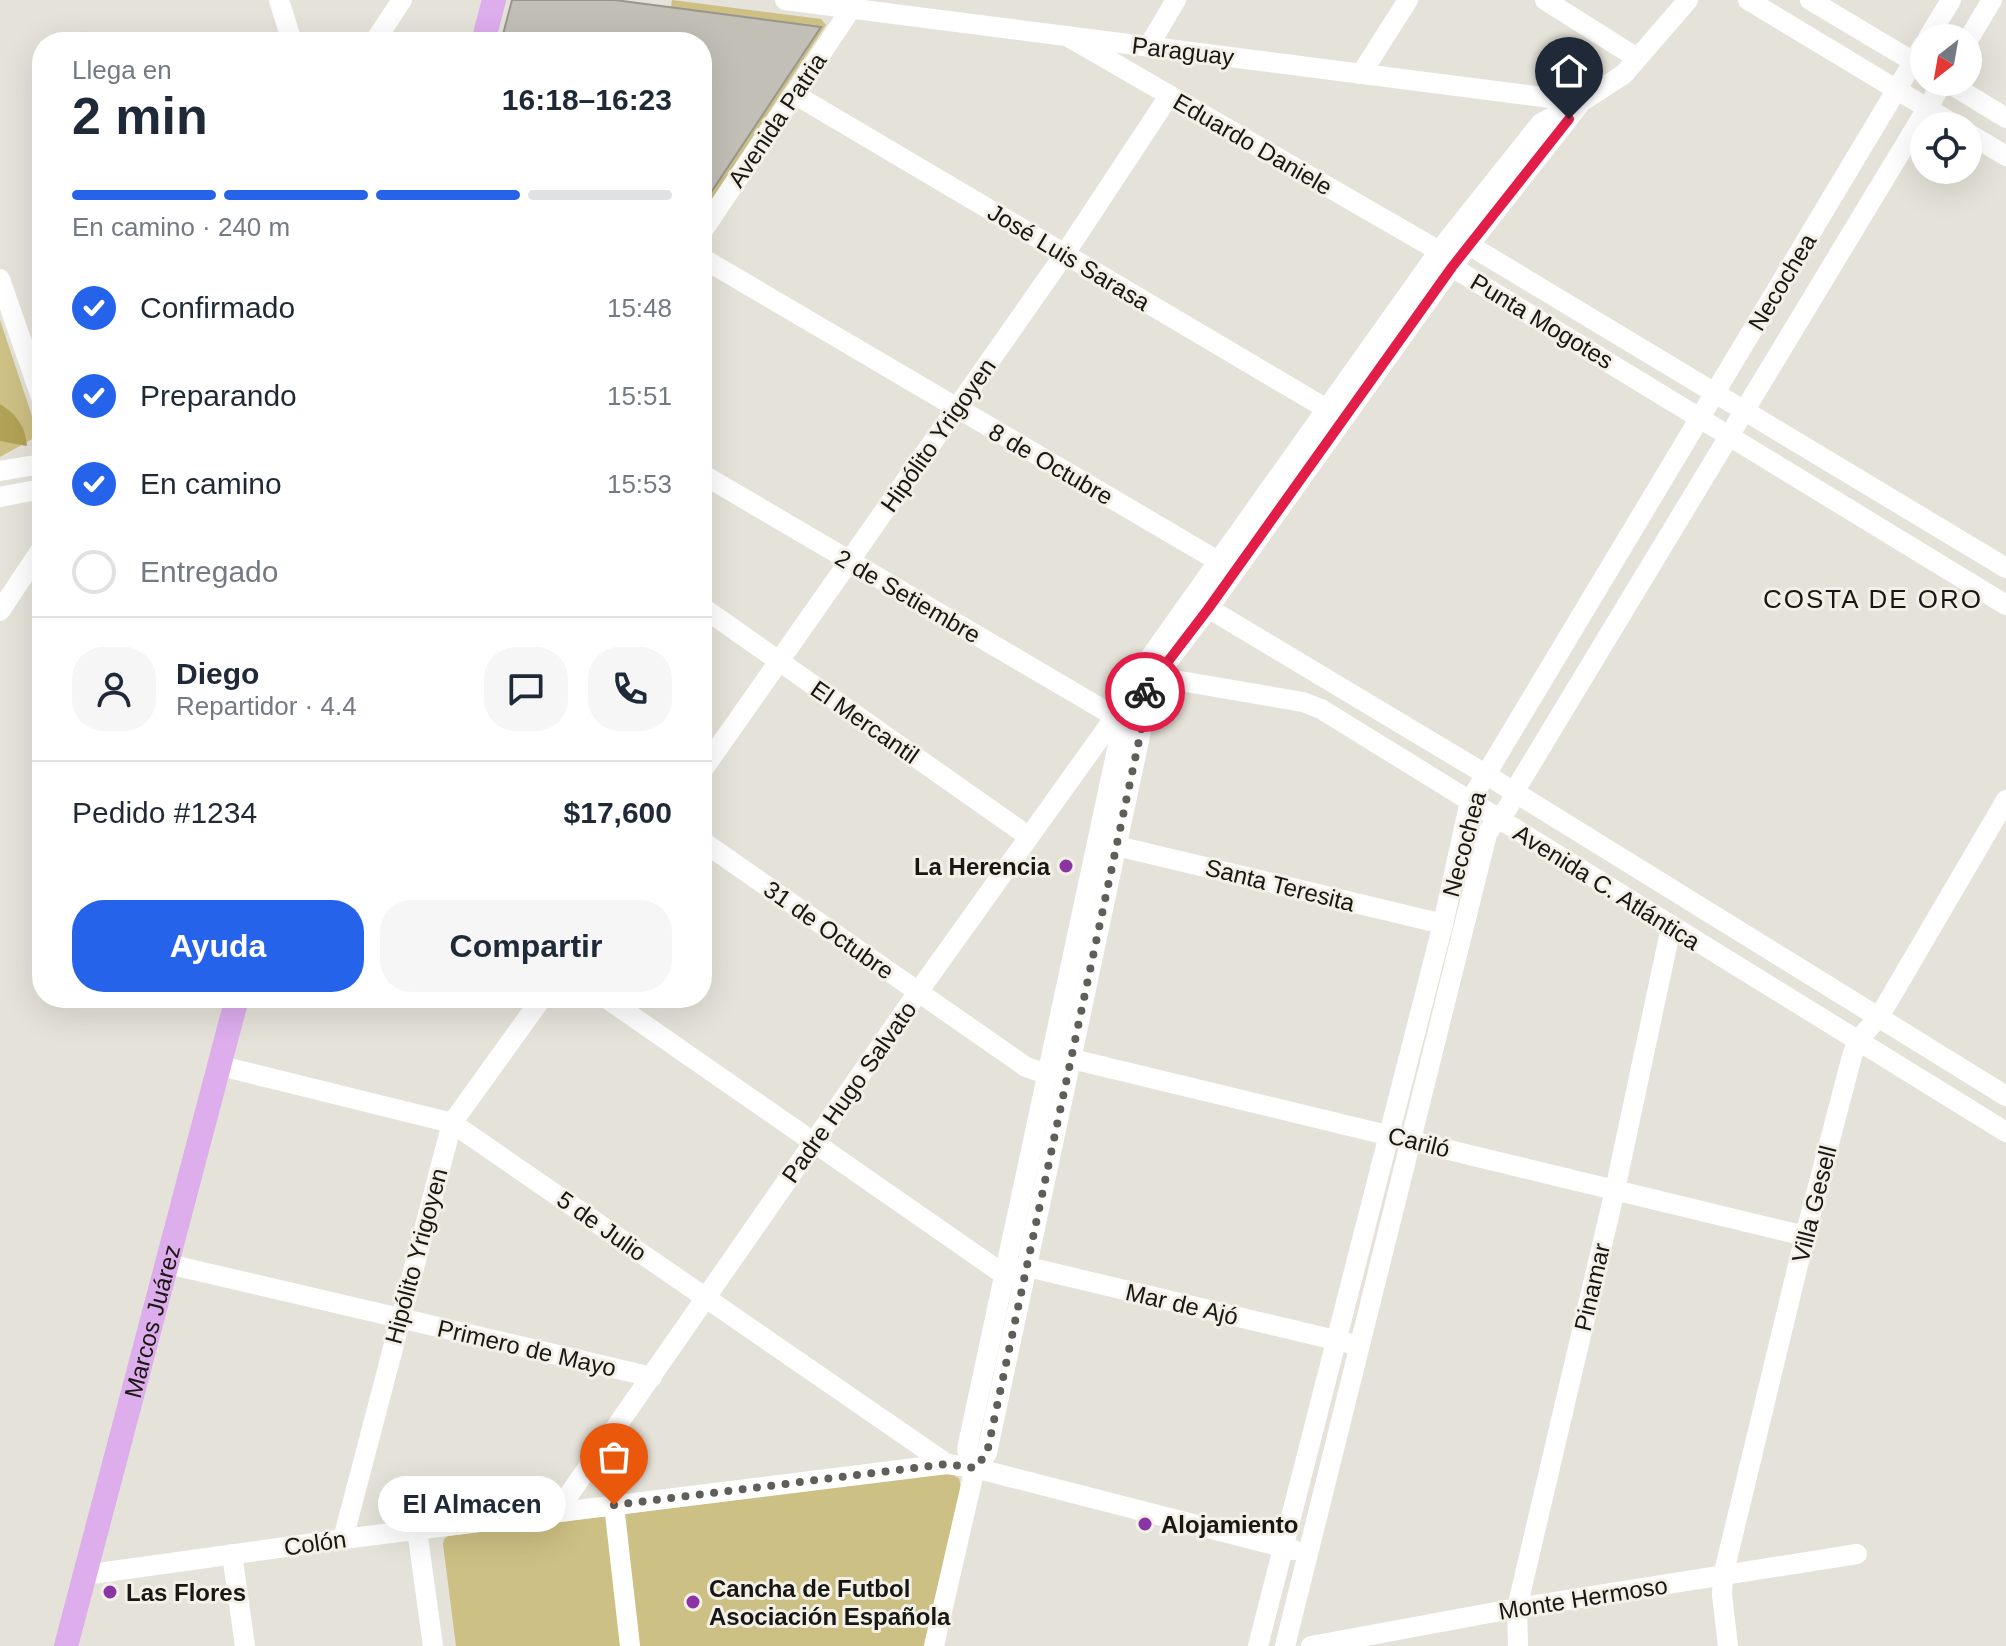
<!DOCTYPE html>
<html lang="es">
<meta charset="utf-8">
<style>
:root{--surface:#fff;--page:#f6f6f7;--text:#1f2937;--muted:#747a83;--line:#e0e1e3;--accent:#2563eb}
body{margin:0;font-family:Arial,sans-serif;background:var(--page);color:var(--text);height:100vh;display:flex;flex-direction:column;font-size:30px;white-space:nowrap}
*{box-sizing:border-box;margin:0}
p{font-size:26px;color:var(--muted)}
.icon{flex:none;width:44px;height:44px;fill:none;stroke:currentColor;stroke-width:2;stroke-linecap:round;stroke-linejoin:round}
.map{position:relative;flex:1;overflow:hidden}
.panel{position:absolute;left:32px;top:32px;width:680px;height:976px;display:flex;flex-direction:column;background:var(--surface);border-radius:32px;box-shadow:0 8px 32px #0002}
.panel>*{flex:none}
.needle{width:52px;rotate:211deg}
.buttons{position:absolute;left:1910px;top:24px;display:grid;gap:16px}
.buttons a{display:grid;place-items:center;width:72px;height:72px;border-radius:50%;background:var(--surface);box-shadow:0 8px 32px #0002;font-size:40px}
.pin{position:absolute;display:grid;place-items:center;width:68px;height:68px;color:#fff;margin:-82px -34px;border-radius:50% 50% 50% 0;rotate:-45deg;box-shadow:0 0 8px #0007}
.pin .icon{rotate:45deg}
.courier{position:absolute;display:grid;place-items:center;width:80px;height:80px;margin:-40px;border:6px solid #e11d48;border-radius:50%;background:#fff;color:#222;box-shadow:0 2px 10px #0007}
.bubble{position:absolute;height:56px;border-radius:28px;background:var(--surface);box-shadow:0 8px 32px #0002;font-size:26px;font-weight:700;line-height:56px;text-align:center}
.headline em{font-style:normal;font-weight:700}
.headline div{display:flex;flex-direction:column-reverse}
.headline{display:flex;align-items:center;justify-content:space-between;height:136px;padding:0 40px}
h1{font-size:52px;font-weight:700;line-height:60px}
.bar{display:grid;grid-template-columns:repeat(4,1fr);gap:12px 8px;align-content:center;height:96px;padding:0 40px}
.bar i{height:10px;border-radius:6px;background:var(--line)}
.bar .current{background:var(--accent)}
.bar p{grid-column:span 4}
.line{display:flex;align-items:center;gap:20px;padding:0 40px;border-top:2px solid var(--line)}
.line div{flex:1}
.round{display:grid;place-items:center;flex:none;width:84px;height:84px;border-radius:32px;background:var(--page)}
ol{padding:0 40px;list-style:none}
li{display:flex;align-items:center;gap:24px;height:88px}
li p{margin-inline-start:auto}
li .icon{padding:8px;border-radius:50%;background:var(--accent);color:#fff;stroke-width:4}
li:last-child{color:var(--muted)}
li i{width:44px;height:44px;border:4px solid var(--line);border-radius:50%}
.primary-button{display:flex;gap:16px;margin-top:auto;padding:16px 40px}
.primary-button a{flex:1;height:92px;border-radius:32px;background:var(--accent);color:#fff;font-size:32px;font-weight:700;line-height:92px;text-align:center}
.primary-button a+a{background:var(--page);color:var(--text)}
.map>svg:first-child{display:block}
.green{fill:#cdc084}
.forest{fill:#b1a255}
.building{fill:#c1bfb6;stroke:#98968e;stroke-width:2}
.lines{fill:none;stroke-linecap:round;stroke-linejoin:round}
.minor{stroke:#fff;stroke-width:20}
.major{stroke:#ddadec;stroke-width:24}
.done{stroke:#605e59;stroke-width:8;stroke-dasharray:0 14.4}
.route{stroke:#e11d48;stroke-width:10}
.poi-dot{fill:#8a35a3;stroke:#f2f0e7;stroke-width:3}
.labels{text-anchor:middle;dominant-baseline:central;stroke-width:6;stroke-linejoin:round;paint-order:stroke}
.street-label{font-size:24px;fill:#181714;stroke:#f2f0e7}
.poi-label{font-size:24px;font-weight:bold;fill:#181714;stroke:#f2f0e7;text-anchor:start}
.neighbourhood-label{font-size:26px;letter-spacing:2px;fill:#181714;stroke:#f2f0e7}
</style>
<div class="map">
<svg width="2006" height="1646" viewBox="0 0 2006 1646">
<rect width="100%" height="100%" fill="#e5e3d9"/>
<!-- green -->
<g class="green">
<polygon points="672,0 821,19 826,25 702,214 702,206 817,32 671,7"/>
<polygon points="0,320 37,431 34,438 0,457"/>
<polygon points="950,1473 959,1478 961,1488 925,1646 456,1646 443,1544 444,1539 448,1536"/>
</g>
<!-- forest -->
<path class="forest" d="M 0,404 C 17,415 25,426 27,446 L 0,441 Z"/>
<!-- building -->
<polygon class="building" points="512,0 615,0 821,27 702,206 702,42 501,42"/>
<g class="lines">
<!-- minor -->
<g class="minor">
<polyline points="279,0 292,42"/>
<polyline points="785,0 1581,102"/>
<polyline points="1545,0 1637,58"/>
<polyline points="1748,0 1957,126"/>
<polyline points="1810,0 1924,68"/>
<polyline points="1067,36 1439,251 1452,267 2006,605"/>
<polyline points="1928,38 1951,0"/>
<polyline points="1968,40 1992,0"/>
<polyline points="374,42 402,0"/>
<polyline points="1148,47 1176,0"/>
<polyline points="1361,74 1408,0"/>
<polyline points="1947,82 2006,118"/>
<polyline points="794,94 1337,415"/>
<polyline points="1968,133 2006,156"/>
<polyline points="702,232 851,9"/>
<polyline points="1458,247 1469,245 2006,568"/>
<polyline points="702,258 1230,568"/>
<polyline points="0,279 42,400"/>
<polyline points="0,471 42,464"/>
<polyline points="702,474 1114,716 1128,717"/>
<polyline points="0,497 42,489"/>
<polyline points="1193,599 1485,774 2006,1096"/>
<polyline points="702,607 1028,836"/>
<polyline points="0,611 42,548"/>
<polyline points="1145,675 1303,702 1321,709 2006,1132"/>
<polyline points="1145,675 1166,664 1208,609 1452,267 1579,105"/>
<polyline points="702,771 1064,255 1169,96"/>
<polyline points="702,841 1026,1067 1047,1074 1072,1059 1805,1236"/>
<polyline points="1117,846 1443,924"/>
<polyline points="606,998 1006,1276 1028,1267 1348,1343"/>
<polyline points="221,1066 452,1123 947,1464"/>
<polyline points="168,1264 652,1377"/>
<polyline points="975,1468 967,1449 1121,731 1114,716"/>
<polyline points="614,1505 630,1646"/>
<polyline points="557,1512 918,992 1145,675 1151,656 1439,251 1541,123 1581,102 1624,74 1688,0"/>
<polyline points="417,1530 433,1646"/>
<polyline points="343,1539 452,1123 542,998"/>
<polyline points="232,1554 245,1646"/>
<polyline points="84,1575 343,1539 947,1464 975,1468 1294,1550"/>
<polyline points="934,1646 975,1468 987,1453 1144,717 1145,675"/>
<polyline points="1258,1646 1443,924 1470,801 1924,44"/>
<path d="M 1285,1646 L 1487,834 C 1496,818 1511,811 1514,792 L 1943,82"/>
<polyline points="1311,1646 1517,1608 1857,1554"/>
<polyline points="1518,1646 1517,1608 1615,1190 1671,927"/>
<polyline points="1728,1646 1722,1595 1723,1576 1805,1236 1852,1056 1858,1040 1879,1017 2006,800"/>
</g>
<!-- major -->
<g class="major">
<polyline points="483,42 494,0"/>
<path id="s1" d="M 66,1646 L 237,998"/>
</g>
</g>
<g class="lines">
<!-- done -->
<polyline class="done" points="614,1505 947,1464 975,1468 987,1453 1144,717 1145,692"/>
<!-- route -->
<polyline class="route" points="1145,692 1145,675 1166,664 1208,609 1452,267 1569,119"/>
</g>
<!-- markers -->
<g class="poi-dot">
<circle cx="1066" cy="866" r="8"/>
<circle cx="1145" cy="1524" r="8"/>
<circle cx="110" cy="1592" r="8"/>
<circle cx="693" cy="1602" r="8"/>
</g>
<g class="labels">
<!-- street labels -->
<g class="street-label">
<text transform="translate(1183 51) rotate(7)">Paraguay</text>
<text transform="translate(777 120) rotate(-56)">Avenida Patria</text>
<text transform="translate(1253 144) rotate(30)">Eduardo Daniele</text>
<text transform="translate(1069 257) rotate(31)">José Luis Sarasa</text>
<text transform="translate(1782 282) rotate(-59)">Necochea</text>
<text transform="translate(1542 321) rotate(31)">Punta Mogotes</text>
<text transform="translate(938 435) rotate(-55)">Hipólito Yrigoyen</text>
<text transform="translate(1051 464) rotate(30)">8 de Octubre</text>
<text transform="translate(908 596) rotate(30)">2 de Setiembre</text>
<text transform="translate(865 722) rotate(35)">El Mercantil</text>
<text transform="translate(1464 844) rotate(-75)">Necochea</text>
<text transform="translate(1280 885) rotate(14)">Santa Teresita</text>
<text transform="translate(1607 887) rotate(32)">Avenida C. Atlántica</text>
<text transform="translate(829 930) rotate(35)">31 de Octubre</text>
<text transform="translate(849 1092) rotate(-55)">Padre Hugo Salvato</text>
<text transform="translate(1419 1142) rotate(14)">Cariló</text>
<text transform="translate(1814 1204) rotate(-76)">Villa Gesell</text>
<text transform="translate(602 1226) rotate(35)">5 de Julio</text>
<text transform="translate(416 1256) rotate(-75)">Hipólito Yrigoyen</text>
<text transform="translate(1592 1287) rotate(-77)">Pinamar</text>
<text transform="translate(1182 1304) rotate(13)">Mar de Ajó</text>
<text stroke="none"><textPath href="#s1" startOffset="336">Marcos Juárez</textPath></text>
<text transform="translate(527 1348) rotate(13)">Primero de Mayo</text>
<text transform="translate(315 1543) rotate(-8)">Colón</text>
<text transform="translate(1583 1598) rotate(-9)">Monte Hermoso</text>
</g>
<!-- poi labels -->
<g class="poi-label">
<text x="1050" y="866" text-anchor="end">La Herencia</text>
<text x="1161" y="1524">Alojamiento</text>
<text x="709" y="1588">Cancha de Futbol<tspan x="709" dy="28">Asociación Española</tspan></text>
<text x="126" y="1592">Las Flores</text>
</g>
<!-- neighbourhood labels -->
<g class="neighbourhood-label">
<text x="1873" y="599">COSTA DE ORO</text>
</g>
</g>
</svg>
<div class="buttons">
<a><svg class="needle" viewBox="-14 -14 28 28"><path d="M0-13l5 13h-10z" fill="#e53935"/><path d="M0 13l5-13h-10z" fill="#747a83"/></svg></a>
<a><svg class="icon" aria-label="locate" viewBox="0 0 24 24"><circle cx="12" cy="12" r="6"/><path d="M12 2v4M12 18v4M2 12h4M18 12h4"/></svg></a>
</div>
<div class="pin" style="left:614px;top:1505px;background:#ea580c"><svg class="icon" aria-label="bag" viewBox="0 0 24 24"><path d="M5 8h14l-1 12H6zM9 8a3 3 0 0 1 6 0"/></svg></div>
<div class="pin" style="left:1569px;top:119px;background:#1f2937"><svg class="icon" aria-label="home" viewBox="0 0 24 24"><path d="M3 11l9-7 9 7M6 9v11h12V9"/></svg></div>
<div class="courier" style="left:1145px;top:692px"><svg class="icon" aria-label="bike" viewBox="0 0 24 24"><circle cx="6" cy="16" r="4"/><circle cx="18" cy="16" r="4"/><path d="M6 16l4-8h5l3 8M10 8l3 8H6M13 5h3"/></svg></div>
<div class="bubble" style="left:378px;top:1476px;width:188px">El Almacen</div>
<section class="panel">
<div class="headline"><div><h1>2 min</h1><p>Llega en</p></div><em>16:18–16:23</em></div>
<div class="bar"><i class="current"></i><i class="current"></i><i class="current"></i><i></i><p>En camino · 240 m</p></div>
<ol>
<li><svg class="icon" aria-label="check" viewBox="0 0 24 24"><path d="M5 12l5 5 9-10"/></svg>Confirmado<p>15:48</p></li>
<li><svg class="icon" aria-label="check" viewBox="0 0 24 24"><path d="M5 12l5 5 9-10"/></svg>Preparando<p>15:51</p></li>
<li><svg class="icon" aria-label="check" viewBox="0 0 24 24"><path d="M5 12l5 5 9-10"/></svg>En camino<p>15:53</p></li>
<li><i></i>Entregado</li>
</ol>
<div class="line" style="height:144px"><a class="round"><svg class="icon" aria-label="person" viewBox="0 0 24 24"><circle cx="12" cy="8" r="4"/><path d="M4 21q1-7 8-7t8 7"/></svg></a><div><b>Diego</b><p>Repartidor · 4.4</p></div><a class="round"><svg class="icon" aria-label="chat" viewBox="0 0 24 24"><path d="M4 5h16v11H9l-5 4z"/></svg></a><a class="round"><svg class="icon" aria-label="phone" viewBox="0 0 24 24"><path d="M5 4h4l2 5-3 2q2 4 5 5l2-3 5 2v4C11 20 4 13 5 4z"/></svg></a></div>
<div class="line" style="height:104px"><div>Pedido #1234</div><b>$17,600</b></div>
<div class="primary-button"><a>Ayuda</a><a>Compartir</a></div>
</section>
</div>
